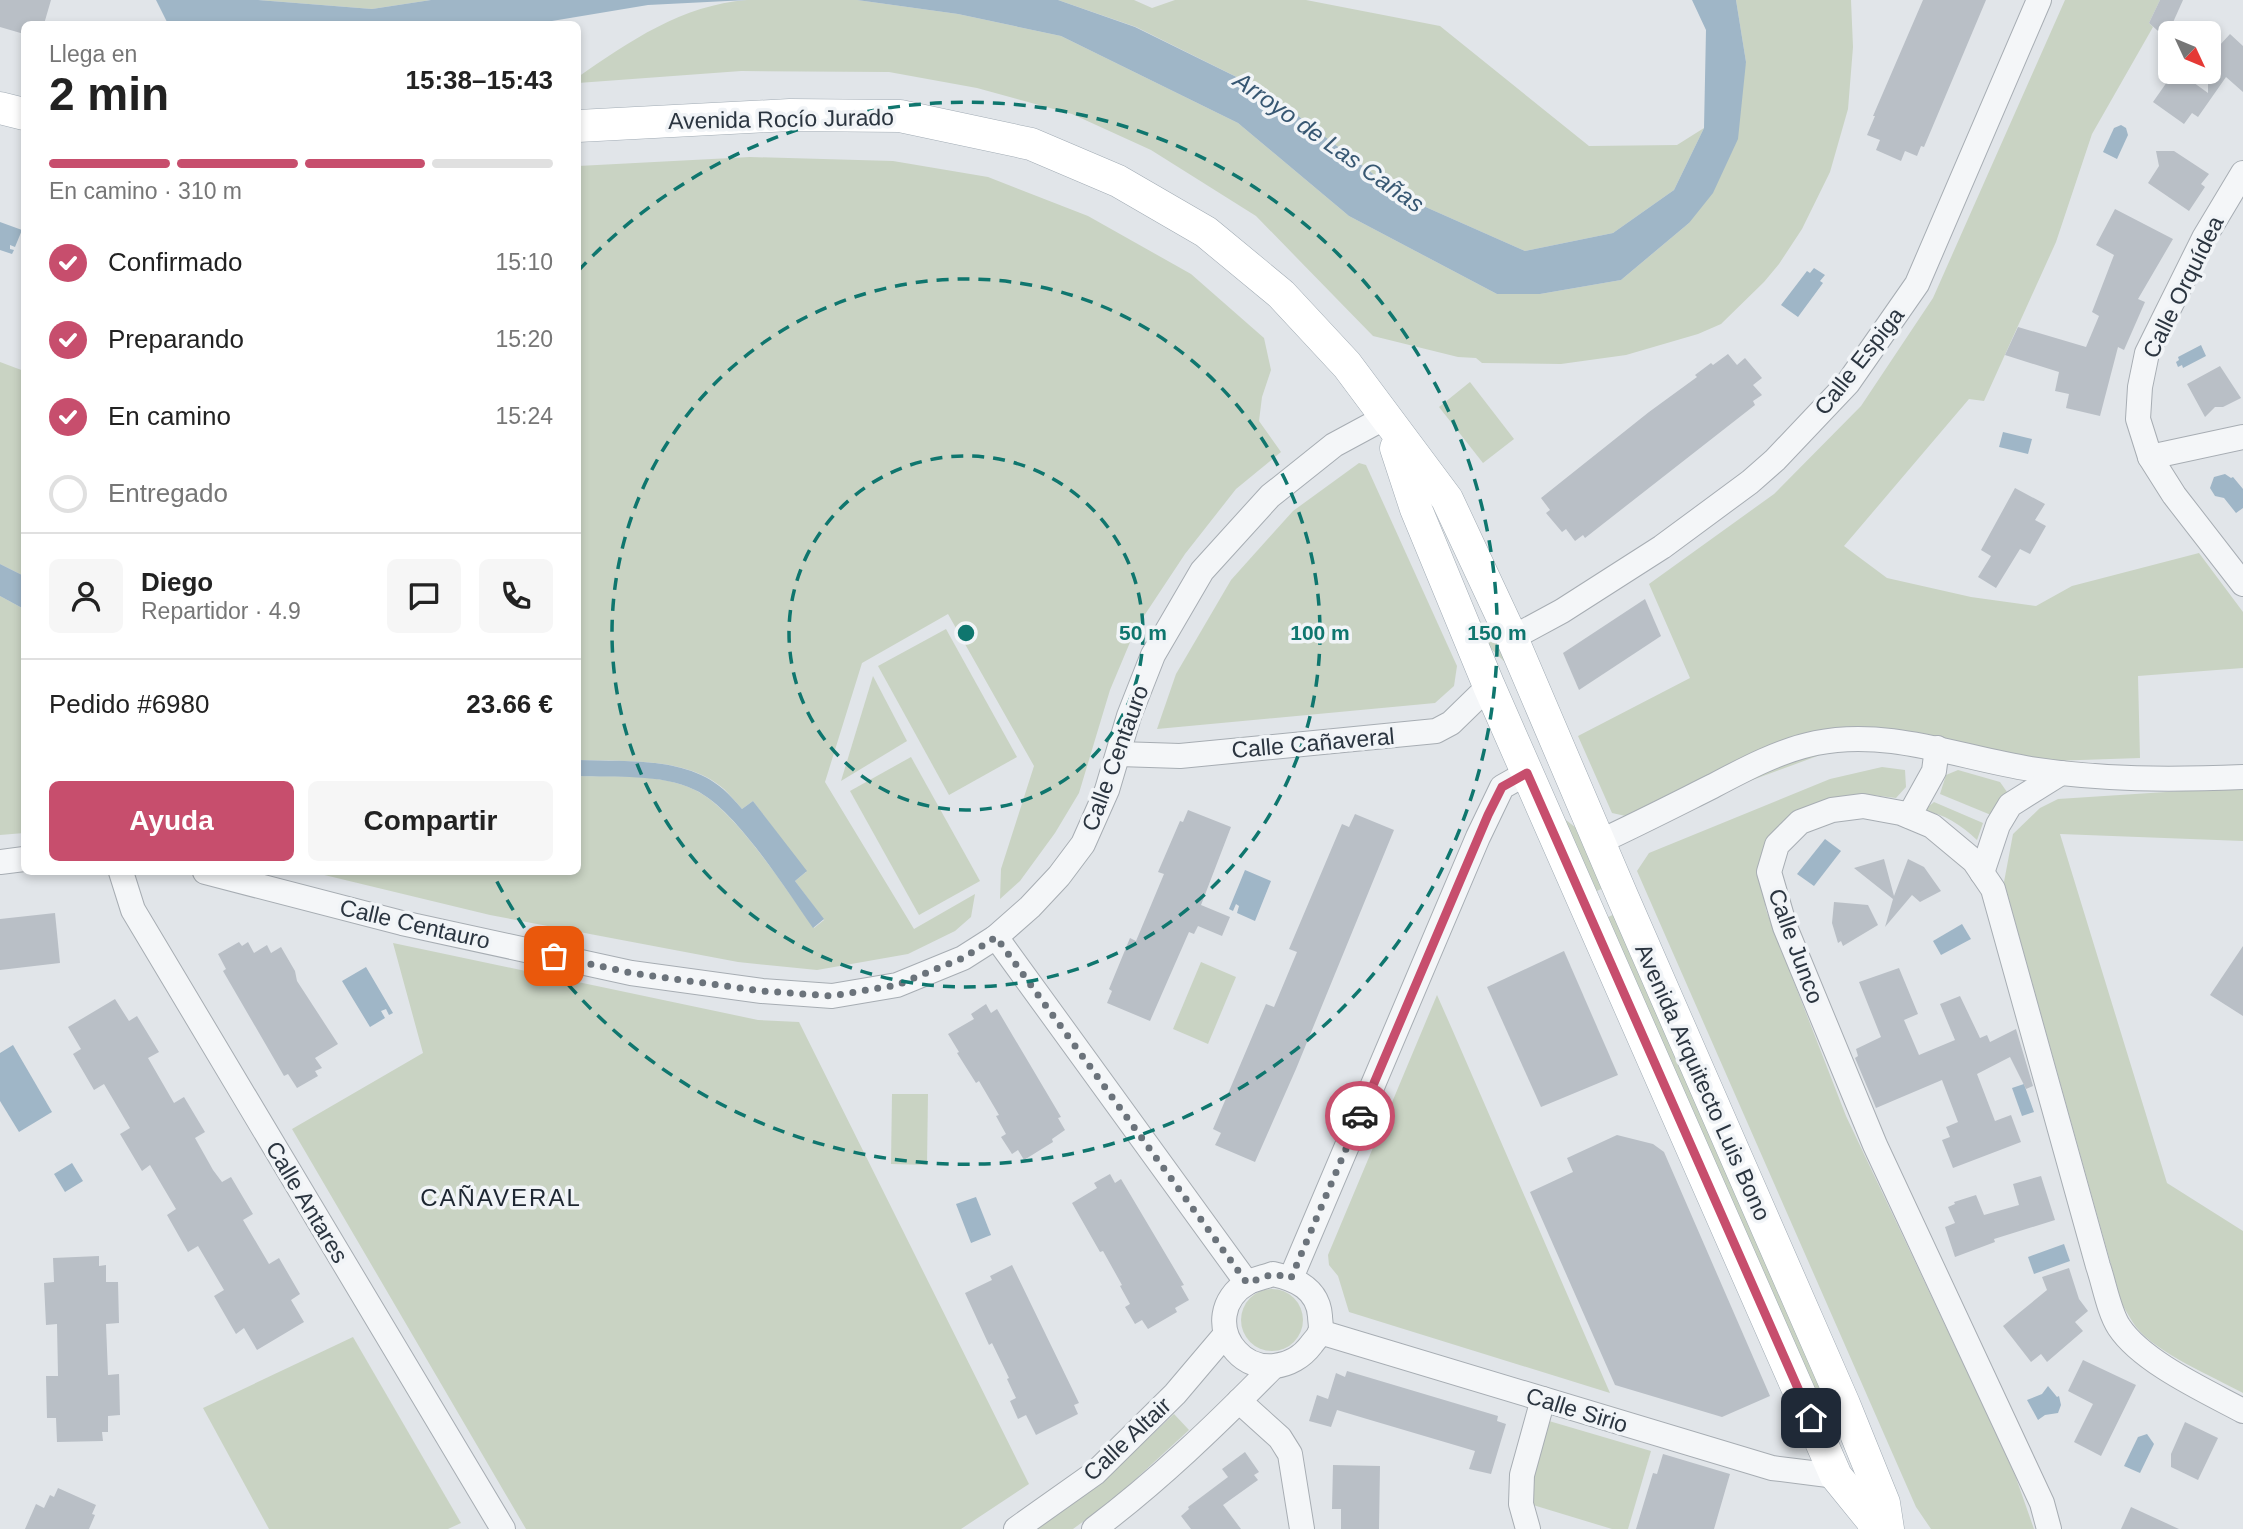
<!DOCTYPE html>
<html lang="es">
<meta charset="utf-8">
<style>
:root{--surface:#fff;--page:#f6f6f6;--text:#222;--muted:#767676;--line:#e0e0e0;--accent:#c74e6d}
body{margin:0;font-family:Helvetica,sans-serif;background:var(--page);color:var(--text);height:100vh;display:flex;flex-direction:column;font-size:26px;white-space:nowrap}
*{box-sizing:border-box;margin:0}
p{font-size:23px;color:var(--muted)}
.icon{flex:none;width:38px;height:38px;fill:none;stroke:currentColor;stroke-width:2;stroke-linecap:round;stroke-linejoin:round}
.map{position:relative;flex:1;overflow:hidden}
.panel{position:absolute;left:21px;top:21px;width:560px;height:854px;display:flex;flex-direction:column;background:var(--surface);border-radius:10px;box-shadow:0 4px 10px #0003}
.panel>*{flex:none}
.needle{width:46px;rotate:134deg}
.fabs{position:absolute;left:2158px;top:21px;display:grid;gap:14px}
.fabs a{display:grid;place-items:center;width:63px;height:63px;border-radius:10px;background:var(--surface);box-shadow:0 4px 10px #0003;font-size:35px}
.pin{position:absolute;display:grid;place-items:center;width:60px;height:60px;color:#fff;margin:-30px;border-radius:14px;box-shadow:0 4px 10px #0006}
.courier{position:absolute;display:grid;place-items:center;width:70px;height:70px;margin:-35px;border:5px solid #c74e6d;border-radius:50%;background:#fff;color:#222;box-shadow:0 2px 9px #0007}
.head em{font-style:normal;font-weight:600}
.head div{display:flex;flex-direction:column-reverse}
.head{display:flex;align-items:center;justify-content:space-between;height:119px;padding:0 28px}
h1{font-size:46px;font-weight:600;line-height:52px}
.bar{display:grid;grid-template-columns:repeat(4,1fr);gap:10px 7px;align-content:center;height:84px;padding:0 28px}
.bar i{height:9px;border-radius:5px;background:var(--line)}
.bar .current{background:var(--accent)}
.bar p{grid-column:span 4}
.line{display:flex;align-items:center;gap:18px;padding:0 28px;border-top:2px solid var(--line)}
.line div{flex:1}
.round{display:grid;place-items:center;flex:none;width:74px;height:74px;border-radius:10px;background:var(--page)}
ol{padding:0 28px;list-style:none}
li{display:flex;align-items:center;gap:21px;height:77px}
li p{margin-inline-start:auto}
li .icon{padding:7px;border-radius:50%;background:var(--accent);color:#fff;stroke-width:4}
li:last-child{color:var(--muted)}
li i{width:38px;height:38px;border:4px solid var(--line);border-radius:50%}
.action{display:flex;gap:14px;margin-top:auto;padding:14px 28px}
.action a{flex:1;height:80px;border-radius:10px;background:var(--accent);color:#fff;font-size:28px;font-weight:600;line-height:80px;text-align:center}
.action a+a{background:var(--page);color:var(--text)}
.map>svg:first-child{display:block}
.green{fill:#c9d3c3}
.water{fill:#9fb6c7}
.building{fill:#b9bfc6}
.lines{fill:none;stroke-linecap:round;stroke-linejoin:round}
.minor-casing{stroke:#a7adb3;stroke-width:26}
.major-casing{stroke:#a1abb4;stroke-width:33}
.minor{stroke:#f4f6f8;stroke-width:24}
.major{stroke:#fff;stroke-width:32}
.done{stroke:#6b737b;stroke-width:7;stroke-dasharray:0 12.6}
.route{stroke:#c74e6d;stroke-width:9}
.ring{fill:none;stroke:#0f766e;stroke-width:3.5;stroke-dasharray:12 9}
.labels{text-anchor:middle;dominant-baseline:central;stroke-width:7;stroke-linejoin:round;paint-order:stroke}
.street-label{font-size:23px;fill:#2b3540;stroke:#f1f4f7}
.water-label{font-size:24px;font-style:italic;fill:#375772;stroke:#f1f4f7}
.neighbourhood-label{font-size:24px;letter-spacing:2px;fill:#1d2631;stroke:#f1f4f7}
.centre{fill:#0f766e;stroke:#f1f4f7;stroke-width:3.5}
.ring-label{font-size:21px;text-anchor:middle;font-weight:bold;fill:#0f766e;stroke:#f1f4f7;stroke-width:7;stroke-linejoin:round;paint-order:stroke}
</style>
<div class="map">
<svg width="2243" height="1529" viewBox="0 0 2243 1529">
<rect width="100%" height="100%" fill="#e1e5e9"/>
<!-- green -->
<g class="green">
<polygon points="258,0 431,0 372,9"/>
<path d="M 747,0 L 857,0 L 958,14 L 1061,36 L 1238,123 L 1349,216 L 1497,294 L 1540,294 L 1621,280 L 1689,223 L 1746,62 L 1736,0 L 1851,0 L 1853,47 L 1848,109 L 1830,172 L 1802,229 L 1779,264 L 1764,282 L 1721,324 L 1698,334 L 1626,355 L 1561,364 L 1482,363 L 1476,358 L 1458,357 L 1373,336 L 1256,216 L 1151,150 L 1072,114 L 977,88 L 889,72 L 741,71 L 578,83 L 578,77 C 630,41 682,5 747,0 Z"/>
<polygon points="1058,0 1134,0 1152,8 1175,0 1306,0 1440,26 1589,146 1677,145 1704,128 1674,190 1613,233 1525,251 1403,197 1267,92 1136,27"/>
<polygon points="2065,0 2160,0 2149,23 2153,27 2092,134 2056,242 1984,401 1969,399 1844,546 1887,578 1971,597 2036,606 2072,586 2199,553 2243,612 2243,668 2138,676 2140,758 2051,761 1877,734 1644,820 1612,813 1578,736 1690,678 1649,584 1774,494 1861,406 1933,298"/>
<path d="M 750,157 L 893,161 L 988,177 L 1088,216 L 1191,274 L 1264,338 L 1271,370 L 1262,397 L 1259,421 L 1281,452 L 1236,489 L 1185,554 L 1136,628 L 1110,690 L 1079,793 L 1055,833 L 1020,881 L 1000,899 L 1001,869 L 1034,766 L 948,614 L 862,663 L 825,782 L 914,929 L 975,894 L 971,917 L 955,931 L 908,954 L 817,970 L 738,962 L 490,915 L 312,872 L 578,872 L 578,776 C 615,777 660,773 695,790 C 735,809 786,890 814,928 L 824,920 L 795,881 L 806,872 L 753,801 L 742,809 C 736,802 730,795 724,789 C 686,756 624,762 578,760 L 578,166 Z"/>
<polygon points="0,362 24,371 24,576 0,564"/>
<polygon points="1470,382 1514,439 1483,463 1439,407"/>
<polygon points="1359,463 1366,465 1457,666 1454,686 1435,703 1157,729 1176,674 1231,580 1293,511"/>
<polygon points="0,596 24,609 24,833 0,835"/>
<polygon points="1475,618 1497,633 1508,665 1485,643"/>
<polygon points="946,629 1017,757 949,795 878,666"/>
<polygon points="873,676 907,741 841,781"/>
<polygon points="911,757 980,881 919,915 850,791"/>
<polygon points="1882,767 1905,770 1906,787 1896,798 1864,794 1829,799 1760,872 1766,910 1846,1116 1971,1380 2015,1475 2034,1529 1931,1529 1916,1507 1637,871 1649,853 1830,779"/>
<polygon points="1958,770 2000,782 2007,792 1991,815 1940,794 1946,775"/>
<path d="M 2243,787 L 2243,841 L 2060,834 L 2167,1183 L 2243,1231 L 2243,1393 C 2212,1376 2158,1354 2136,1327 C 2131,1320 2126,1311 2122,1304 L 2004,882 L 2013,834 L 2040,808 L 2058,799 Z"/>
<path d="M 1934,802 L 1983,823 L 1977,840 C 1962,826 1944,813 1923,811 Z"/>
<polygon points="1562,817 1584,834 1607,886 1595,892"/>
<polygon points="1617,913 1828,1392 1815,1399 1606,918"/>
<polygon points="393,943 758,1020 799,1022 1029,1484 961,1529 526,1529 292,1129 423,1053"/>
<polygon points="1201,962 1236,977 1208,1044 1173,1029"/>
<polygon points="1437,995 1452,1029 1610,1393 1349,1312 1338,1276 1329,1265 1328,1255"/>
<polygon points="892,1094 928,1094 927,1165 891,1164"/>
<circle cx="1272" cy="1320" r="31"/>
<polygon points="353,1337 461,1523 448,1529 269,1529 203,1408"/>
<polygon points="1174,1414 1189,1430 1115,1498 1073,1529 1037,1529 1102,1482"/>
<polygon points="1549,1421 1651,1451 1628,1529 1612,1529 1533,1505 1534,1472"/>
</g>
<!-- water -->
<g class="water">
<polygon points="156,0 258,0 372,9 431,0 747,0 648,5 534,24 168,24"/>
<polygon points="857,0 1058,0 1135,27 1267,92 1403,197 1525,251 1613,233 1674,190 1704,128 1706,30 1692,0 1736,0 1746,62 1738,139 1713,193 1689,223 1621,280 1540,294 1497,294 1349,216 1238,123 1061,36 958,14"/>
<polygon points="2121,125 2126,128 2128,135 2117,159 2103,152 2114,128"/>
<polygon points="0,222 22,230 15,247 10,245 10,249 14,250 12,254 0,250"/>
<polygon points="1814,268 1825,275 1820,281 1823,283 1798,317 1781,305 1807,271 1810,273"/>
<polygon points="2201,345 2206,356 2183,368 2182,365 2178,367 2176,362 2179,360 2178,357"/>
<polygon points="2003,432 2032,439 2028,454 1999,447"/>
<polygon points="2225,474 2231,478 2233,477 2243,489 2243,508 2236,513 2224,498 2215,496 2210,488 2214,477"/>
<polygon points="0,564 24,576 24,609 0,596"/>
<path d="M 578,760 C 624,762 685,756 723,789 C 730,795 736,802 742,809 L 753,801 L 807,871 L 795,881 L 824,919 L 813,928 C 786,890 736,809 695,790 C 660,773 615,778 578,776 Z"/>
<polygon points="1825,839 1841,851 1814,886 1797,874"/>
<polygon points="1245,870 1271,881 1255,921 1237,913 1239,906 1236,904 1233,911 1229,909"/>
<polygon points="1962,924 1971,939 1941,955 1933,941"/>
<polygon points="366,967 393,1013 389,1015 386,1009 381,1011 385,1018 370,1027 342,981"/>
<polygon points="13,1045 52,1112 19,1132 0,1101 0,1053"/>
<polygon points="2024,1084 2034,1112 2022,1116 2012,1088"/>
<polygon points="72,1163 83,1181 65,1192 54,1174"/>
<polygon points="976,1197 991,1235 971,1243 956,1204"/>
<polygon points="2064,1244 2070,1261 2034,1274 2028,1257"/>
<polygon points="2048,1386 2057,1397 2059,1396 2061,1405 2058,1413 2045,1415 2038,1420 2027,1400 2042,1394"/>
<polygon points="2147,1434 2154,1444 2140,1473 2124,1466 2138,1437"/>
</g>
<!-- building -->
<g class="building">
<polygon points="0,0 51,0 44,24 24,24 24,34 0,27"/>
<polygon points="1923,0 1986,0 1924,147 1921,146 1917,156 1905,151 1901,161 1876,150 1880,140 1867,135 1875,116 1873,116"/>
<polygon points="2160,0 2183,0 2166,38 2149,23"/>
<polygon points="2230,34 2243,46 2243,92 2226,77 2198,117 2192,113 2184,124 2153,102 2174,72 2179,72 2208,93 2208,58"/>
<polygon points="2156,151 2174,151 2209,174 2201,184 2205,187 2189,211 2148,183 2159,166"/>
<polygon points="2115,209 2173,239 2138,299 2145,302 2124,350 2118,347 2100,416 2066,408 2069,394 2055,391 2059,372 2005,355 2018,327 2086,347 2099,316 2092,312 2114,255 2096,245"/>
<polygon points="1728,354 1737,365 1745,358 1762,378 1753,385 1762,395 1753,401 1755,405 1585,538 1583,535 1575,541 1566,529 1562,532 1546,513 1550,510 1541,498 1649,412 1697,377 1695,375 1711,363 1713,365"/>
<polygon points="2220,366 2241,398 2223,407 2215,407 2205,417 2187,384"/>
<polygon points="2015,488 2045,504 2035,520 2046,526 2030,554 2020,549 1996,588 1978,577 1991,556 1981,550"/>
<polygon points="1645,599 1661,636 1579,690 1563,653"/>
<polygon points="1188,810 1231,827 1201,905 1230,917 1222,936 1198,926 1194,934 1189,932 1150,1021 1107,1003 1112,991 1109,989 1130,938 1136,941 1164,874 1158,872 1180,821 1183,822"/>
<polygon points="1355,814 1394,830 1296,1069 1255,1162 1215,1145 1221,1133 1213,1129 1266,1004 1274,1007 1297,952 1289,949 1342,824 1349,827"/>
<polygon points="1884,859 1894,896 1908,859 1924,867 1941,891 1920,902 1912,895 1885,927 1893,899 1854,868"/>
<polygon points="1834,902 1868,905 1878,925 1843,946 1841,941 1838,943 1832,923"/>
<polygon points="55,913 60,963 0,970 0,919"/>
<polygon points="239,942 242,946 248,942 254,953 267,945 271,953 281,947 295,971 297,981 338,1044 315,1058 322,1068 315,1071 318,1076 297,1088 288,1074 284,1076 223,971 226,969 218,954"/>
<polygon points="2243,946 2243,1016 2210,995"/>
<polygon points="1564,951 1618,1075 1541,1107 1487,987"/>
<polygon points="1899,968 1918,1014 1904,1020 1919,1055 1955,1040 1940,1004 1960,996 1980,1038 1987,1035 1990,1042 2016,1029 2033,1086 2026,1089 2010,1057 1977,1074 1995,1121 2011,1115 2021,1142 1953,1168 1942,1140 1950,1137 1946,1127 1958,1122 1942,1080 1876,1108 1855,1058 1858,1056 1856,1049 1881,1037 1859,982"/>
<polygon points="115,999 129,1021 137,1016 159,1052 148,1058 174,1103 184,1097 205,1132 195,1138 213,1170 222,1182 231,1177 253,1214 243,1220 269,1264 279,1258 300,1294 291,1300 304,1322 257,1350 244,1328 236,1334 214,1296 224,1290 198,1246 188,1252 167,1215 176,1209 150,1165 142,1171 120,1134 130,1128 104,1084 94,1090 73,1054 81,1049 68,1027"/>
<polygon points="986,1004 991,1013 997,1009 1061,1117 1058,1118 1065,1130 1052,1139 1053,1142 1024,1160 1018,1150 1012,1154 1001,1137 1006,1134 996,1116 999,1115 979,1081 976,1083 957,1053 959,1052 948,1034 974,1019 971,1014"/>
<polygon points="1617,1135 1653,1144 1664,1152 1770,1396 1722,1417 1615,1385 1530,1192 1573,1172 1567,1158"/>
<polygon points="1110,1174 1115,1183 1121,1179 1184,1285 1181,1286 1189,1300 1175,1308 1177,1312 1148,1329 1142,1320 1135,1324 1125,1307 1130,1304 1120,1286 1122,1285 1103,1251 1100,1252 1072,1203 1097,1188 1094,1183"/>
<polygon points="2041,1176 2055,1220 1994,1239 1995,1242 1955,1257 1945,1227 1955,1223 1948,1207 1955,1204 1954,1202 1976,1195 1984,1215 2019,1205 2013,1184"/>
<polygon points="99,1256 99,1266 106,1265 106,1282 118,1282 119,1323 106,1324 108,1375 119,1374 120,1415 108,1416 108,1432 102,1432 103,1441 57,1442 56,1418 47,1418 46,1376 58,1376 57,1324 46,1325 44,1283 54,1282 53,1258"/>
<polygon points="1012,1265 1079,1403 1074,1405 1078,1414 1036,1435 1026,1415 1018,1419 1010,1401 1016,1398 1007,1379 1009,1378 992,1343 989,1345 965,1293 992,1280 990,1276"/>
<polygon points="2069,1268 2079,1299 2088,1311 2075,1322 2083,1331 2047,1362 2041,1354 2031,1362 2003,1326 2047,1290 2042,1277"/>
<polygon points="2083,1360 2136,1385 2101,1456 2074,1442 2093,1404 2068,1391"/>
<polygon points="1347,1371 1498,1416 1497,1421 1506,1424 1491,1474 1469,1469 1475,1451 1367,1419 1337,1410 1331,1427 1309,1421 1317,1395 1328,1399 1336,1373 1345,1377"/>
<polygon points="2185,1422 2218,1438 2198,1480 2171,1467 2171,1454"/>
<polygon points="1245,1452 1259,1472 1254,1475 1258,1480 1223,1505 1241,1529 1191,1529 1181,1516 1189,1509 1188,1507 1228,1477 1222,1469"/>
<polygon points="1663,1454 1730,1474 1714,1529 1636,1529 1653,1473 1657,1474"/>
<polygon points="1333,1465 1380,1466 1379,1529 1341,1529 1341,1509 1332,1509"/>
<polygon points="58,1488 96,1505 92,1514 95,1515 89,1529 25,1529 36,1504 44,1508 50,1495 54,1497"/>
<polygon points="2131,1507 2179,1529 2121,1529"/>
</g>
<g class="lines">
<!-- minor casing -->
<g class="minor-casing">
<g id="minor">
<polyline points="2243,173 2204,238 2147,353 2140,387 2138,419 2150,457 2174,495 2243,584"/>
<polyline points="2150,457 2243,437"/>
<polyline points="1512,638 1562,611 1662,547 1750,482 1775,460 1848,383 1917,284 2039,0"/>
<polyline points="1119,754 1180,756 1436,731 1451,723 1489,686"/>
<polyline points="1909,816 1934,771 1937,748"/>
<path d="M 1599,842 C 1638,824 1675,805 1713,786 C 1745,769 1781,750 1816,743 C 1889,728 1960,758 2031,769 C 2103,780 2170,780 2243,777"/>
<polyline points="0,862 24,859"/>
<polyline points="121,872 133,910 503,1529"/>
<polyline points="205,872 402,923 631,973 762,991 832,996 897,985 963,958 996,937 1030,907 1059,876 1083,844 1107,790 1129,716 1153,655 1202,571 1270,496 1334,445 1384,418"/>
<polyline points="1982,873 1998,825 2010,805 2061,773"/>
<polyline points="996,937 1247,1283"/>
<path d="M 1273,1274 C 1296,1279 1318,1289 1320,1316 C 1320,1321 1322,1328 1320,1332 C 1319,1336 1313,1342 1311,1345 C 1293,1369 1257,1375 1236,1351 C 1217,1330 1221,1298 1247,1283 C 1254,1279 1265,1277 1273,1274 Z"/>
<polyline points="1291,1278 1478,837 1502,787 1527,773"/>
<polyline points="1320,1332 1772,1468 1836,1476"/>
<polyline points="1239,1401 1280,1438 1290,1454 1302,1529"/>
<polyline points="1016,1529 1095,1473 1175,1394 1225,1335"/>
<path d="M 1094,1529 C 1158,1481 1217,1424 1273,1367"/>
<polyline points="1528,1529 1521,1504 1522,1475 1543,1399"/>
<path d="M 2049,1529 L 2042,1503 L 1875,1145 L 1785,927 L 1769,872 L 1777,845 L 1800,822 L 1832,810 L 1863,806 L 1901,813 L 1932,826 L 1974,861 L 1993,889 L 2098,1266 C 2104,1283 2109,1312 2119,1327 C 2142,1362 2206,1391 2243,1411"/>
</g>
</g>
<!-- major casing -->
<g class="major-casing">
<g id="major">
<polyline points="0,108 24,114"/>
<polyline points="578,126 790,115 900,116 1031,144 1118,181 1206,232 1281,294 1347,365 1447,499 1512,638 1623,898 1844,1404 1884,1503 1888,1529"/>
<polyline points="1396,448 1416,509 1489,686 1836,1476 1871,1519 1876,1529"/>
</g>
</g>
<!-- minor -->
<use href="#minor" class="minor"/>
<!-- major -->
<use href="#major" class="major"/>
</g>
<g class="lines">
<!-- done -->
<polyline class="done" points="554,956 631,973 762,991 832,996 897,985 963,958 996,937 1247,1283 1273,1274 1291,1278 1360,1116"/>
<!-- route -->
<polyline class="route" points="1360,1116 1488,815 1502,787 1527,773 1811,1418"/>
</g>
<!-- distance rings -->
<g class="ring">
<circle cx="966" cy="633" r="177"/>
<circle cx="966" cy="633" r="354"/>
<path d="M578 271A531 531 0 1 1 493 874"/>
</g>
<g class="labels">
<!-- street labels -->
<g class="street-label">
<text transform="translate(781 119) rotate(-1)">Avenida Rocío Jurado</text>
<text transform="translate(2183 287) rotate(-64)">Calle Orquídea</text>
<text transform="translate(1859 361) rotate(-52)">Calle Espiga</text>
<text transform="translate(1313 743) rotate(-5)">Calle Cañaveral</text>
<text transform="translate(1115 758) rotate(-70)">Calle Centauro</text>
<text transform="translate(415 924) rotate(13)">Calle Centauro</text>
<text transform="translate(1796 946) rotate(70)">Calle Junco</text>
<text transform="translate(1703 1082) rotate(66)">Avenida Arquitecto Luis Bono</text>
<text transform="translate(307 1202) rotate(59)">Calle Antares</text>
<text transform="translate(1577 1410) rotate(17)">Calle Sirio</text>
<text transform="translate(1127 1439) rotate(-43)">Calle Altair</text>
</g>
<!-- water labels -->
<g class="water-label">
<text transform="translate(1329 142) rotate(35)">Arroyo de Las Cañas</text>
</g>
<!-- neighbourhood labels -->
<g class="neighbourhood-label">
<text x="501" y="1197">CAÑAVERAL</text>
</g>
</g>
<circle cx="966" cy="633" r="10" class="centre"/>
<g class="ring-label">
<text x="1143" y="640">50 m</text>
<text x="1320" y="640">100 m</text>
<text x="1497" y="640">150 m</text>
</g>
</svg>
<div class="fabs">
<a><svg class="needle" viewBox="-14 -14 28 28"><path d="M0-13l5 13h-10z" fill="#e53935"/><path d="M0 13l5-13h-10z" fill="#767676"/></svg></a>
</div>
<div class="pin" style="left:554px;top:956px;background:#ea580c"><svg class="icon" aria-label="bag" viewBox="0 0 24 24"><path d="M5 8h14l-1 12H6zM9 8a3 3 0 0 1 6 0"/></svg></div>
<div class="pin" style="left:1811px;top:1418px;background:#1f2937"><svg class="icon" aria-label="home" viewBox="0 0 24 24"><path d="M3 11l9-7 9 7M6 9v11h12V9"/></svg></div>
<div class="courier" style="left:1360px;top:1116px"><svg class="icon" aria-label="car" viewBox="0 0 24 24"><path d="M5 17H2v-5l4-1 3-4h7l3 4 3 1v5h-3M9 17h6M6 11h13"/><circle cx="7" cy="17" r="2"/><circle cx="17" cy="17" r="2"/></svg></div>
<section class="panel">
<div class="head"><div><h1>2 min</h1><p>Llega en</p></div><em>15:38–15:43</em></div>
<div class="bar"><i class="current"></i><i class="current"></i><i class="current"></i><i></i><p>En camino · 310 m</p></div>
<ol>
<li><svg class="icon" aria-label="check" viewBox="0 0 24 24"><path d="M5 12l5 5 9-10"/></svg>Confirmado<p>15:10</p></li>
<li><svg class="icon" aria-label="check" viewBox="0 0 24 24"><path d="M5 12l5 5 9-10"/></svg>Preparando<p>15:20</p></li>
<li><svg class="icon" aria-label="check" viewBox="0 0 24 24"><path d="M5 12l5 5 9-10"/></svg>En camino<p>15:24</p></li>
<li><i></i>Entregado</li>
</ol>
<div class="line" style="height:126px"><a class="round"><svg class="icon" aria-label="person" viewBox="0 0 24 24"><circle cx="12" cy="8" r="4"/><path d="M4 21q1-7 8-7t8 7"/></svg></a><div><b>Diego</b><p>Repartidor · 4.9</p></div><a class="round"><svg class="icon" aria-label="chat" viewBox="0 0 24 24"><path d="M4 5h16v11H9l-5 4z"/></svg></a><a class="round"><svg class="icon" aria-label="phone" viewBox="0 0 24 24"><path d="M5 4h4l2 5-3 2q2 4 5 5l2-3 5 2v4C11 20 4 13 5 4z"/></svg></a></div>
<div class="line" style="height:91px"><div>Pedido #6980</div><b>23.66 €</b></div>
<div class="action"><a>Ayuda</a><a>Compartir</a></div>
</section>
</div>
